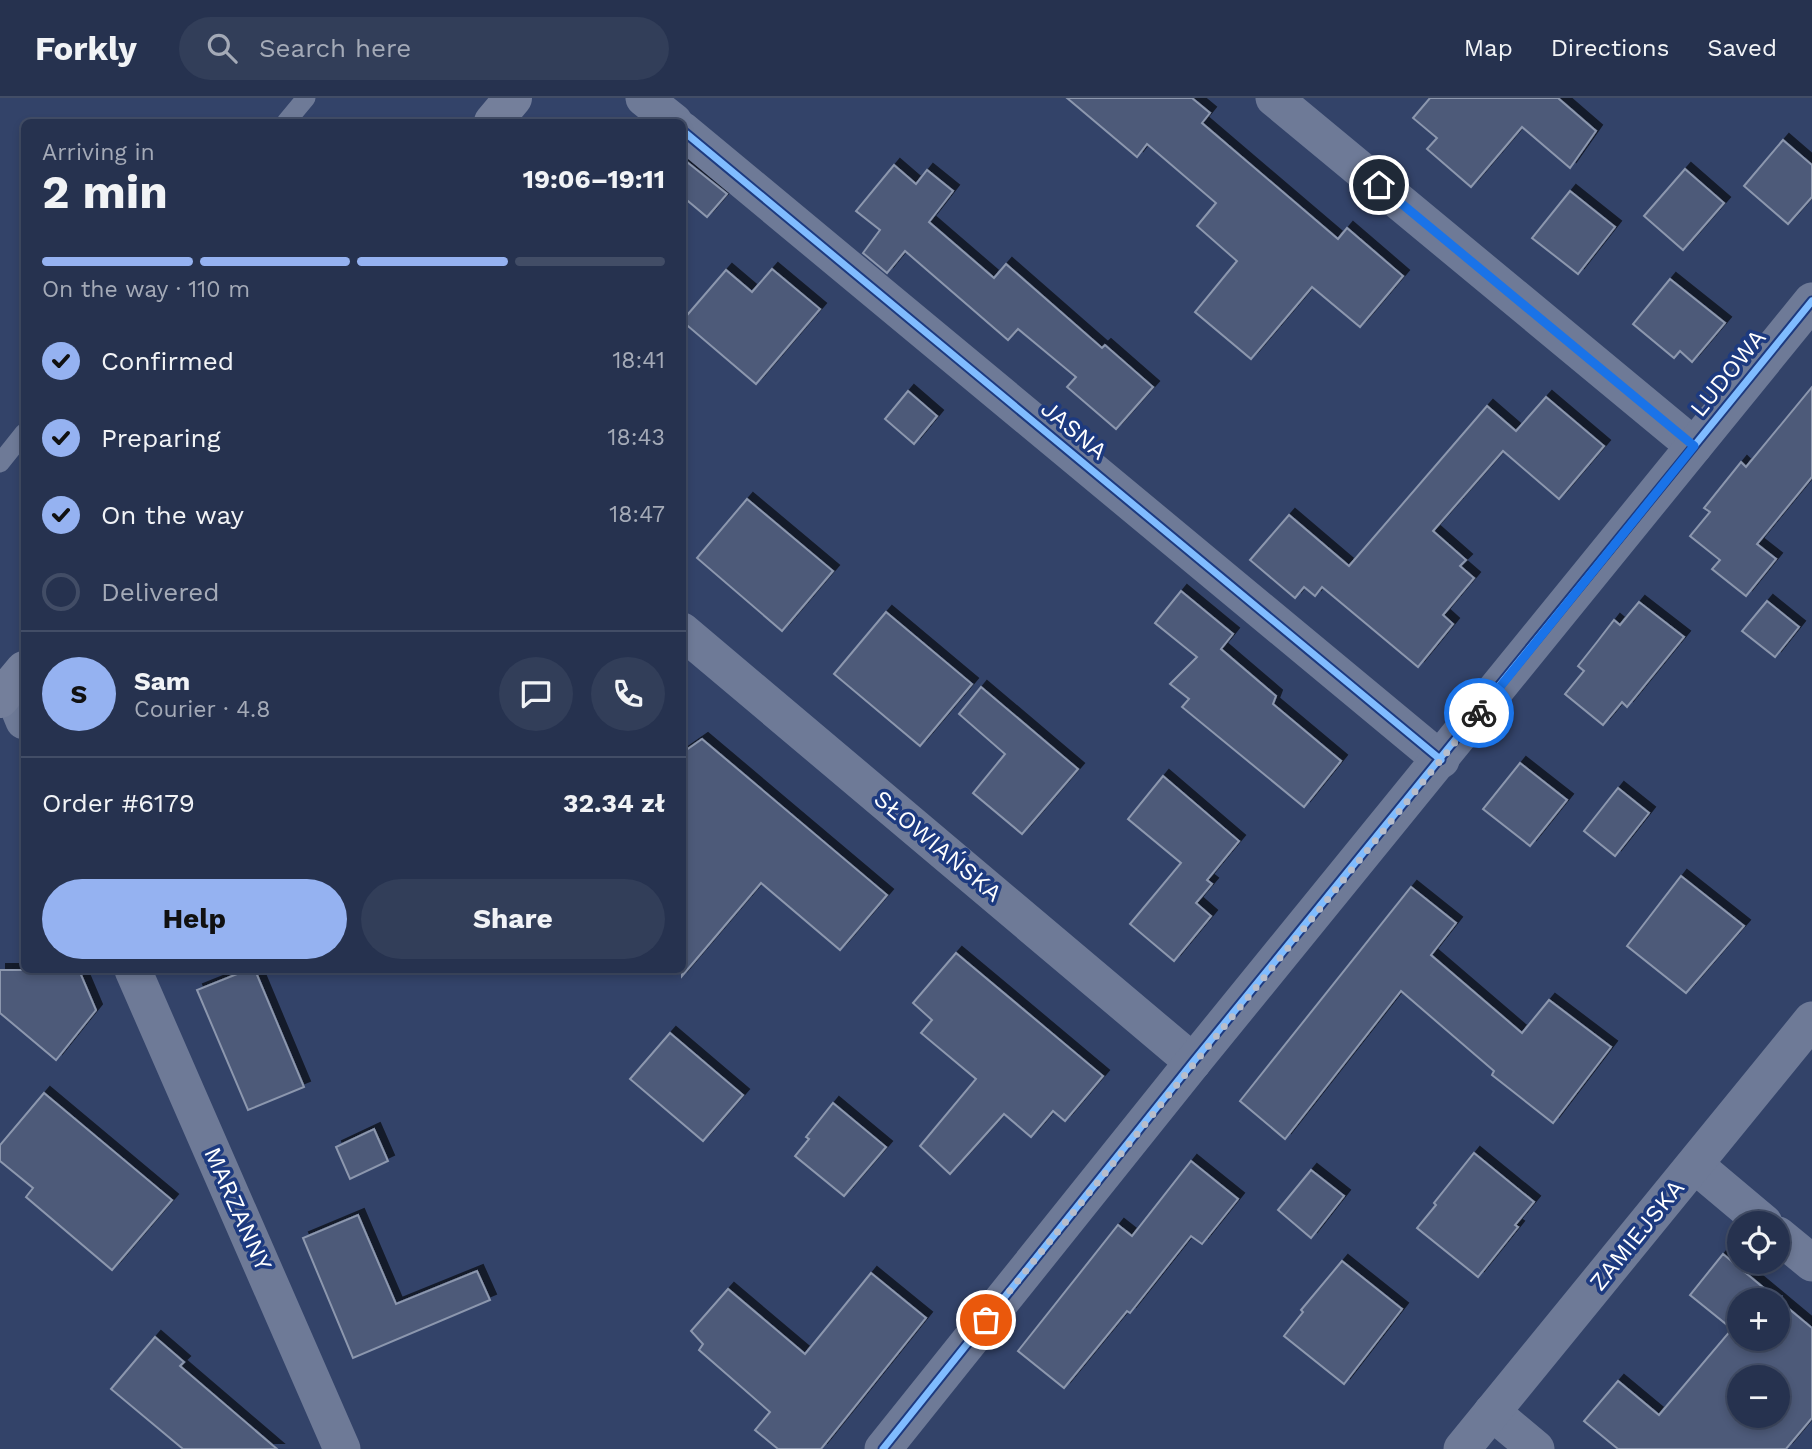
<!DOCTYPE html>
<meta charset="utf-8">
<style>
:root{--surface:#26324f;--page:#323e59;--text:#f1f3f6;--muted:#a4aab7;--line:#424d66;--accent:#95b2f1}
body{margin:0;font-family:"Work Sans",sans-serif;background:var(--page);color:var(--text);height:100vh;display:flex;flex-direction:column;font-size:26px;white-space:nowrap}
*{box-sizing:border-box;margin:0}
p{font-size:23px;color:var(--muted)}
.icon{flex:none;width:38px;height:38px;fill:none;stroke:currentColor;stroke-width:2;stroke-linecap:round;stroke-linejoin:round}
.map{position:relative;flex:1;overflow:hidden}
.panel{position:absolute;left:21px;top:21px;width:665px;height:854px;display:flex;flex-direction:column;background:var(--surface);border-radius:10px;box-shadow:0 4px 10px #0003,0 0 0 2px var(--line)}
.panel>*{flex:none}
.tools{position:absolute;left:1727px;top:1113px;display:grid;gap:14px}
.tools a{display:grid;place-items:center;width:63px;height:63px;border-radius:50%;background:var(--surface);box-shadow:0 4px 10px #0003,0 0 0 2px var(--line);font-size:35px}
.pin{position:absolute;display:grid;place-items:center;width:60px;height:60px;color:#fff;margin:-30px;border:4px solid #fff;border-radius:50%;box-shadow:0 2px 7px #0007}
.courier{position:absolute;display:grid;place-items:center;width:70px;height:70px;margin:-35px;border:5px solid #1a73e8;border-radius:50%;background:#fff;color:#222;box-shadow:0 2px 9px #0007}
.headline em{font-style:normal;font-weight:700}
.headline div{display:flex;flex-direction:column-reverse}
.headline{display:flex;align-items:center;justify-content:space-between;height:119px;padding:0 21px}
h1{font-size:46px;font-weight:700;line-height:52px}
.bar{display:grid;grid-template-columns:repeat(4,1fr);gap:10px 7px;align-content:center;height:84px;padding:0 21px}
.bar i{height:9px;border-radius:5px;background:var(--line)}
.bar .on{background:var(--accent)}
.bar p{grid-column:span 4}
.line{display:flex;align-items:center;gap:18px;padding:0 21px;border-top:2px solid var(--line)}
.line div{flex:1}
.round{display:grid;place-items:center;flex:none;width:74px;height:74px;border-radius:37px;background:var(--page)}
ol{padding:0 21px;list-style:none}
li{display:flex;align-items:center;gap:21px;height:77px}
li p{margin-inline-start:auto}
li .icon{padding:7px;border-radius:50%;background:var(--accent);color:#111;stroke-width:4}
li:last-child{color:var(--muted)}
li i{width:38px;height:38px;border:4px solid var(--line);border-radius:50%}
.primary-button{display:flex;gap:14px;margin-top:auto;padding:14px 21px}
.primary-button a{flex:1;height:80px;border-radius:42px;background:var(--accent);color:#111;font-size:28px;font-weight:700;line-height:80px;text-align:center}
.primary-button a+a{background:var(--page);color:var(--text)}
header{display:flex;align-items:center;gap:42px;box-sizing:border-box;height:98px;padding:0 35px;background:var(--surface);border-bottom:2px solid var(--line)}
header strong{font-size:33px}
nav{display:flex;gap:38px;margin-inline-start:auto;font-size:24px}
.search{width:490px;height:63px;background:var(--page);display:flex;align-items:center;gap:18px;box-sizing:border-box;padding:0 24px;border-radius:38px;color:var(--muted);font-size:26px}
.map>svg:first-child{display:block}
.building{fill:#4d5a79;stroke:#8c97ae;stroke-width:2;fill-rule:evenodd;filter:url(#shadow)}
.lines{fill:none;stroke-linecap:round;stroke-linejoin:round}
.lane{stroke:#6e7a97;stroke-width:19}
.street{stroke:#6e7a97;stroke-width:37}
.secondary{stroke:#747f9b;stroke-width:38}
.cycleway-casing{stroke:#1d3a7f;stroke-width:11}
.cycleway{stroke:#80bcff;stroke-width:7}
.done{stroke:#b8bdca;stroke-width:7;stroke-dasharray:0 12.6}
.route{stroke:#1a73e8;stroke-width:9}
.labels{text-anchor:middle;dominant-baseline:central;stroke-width:7;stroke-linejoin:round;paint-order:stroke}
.street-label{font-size:24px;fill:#fff;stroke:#1d3a7f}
</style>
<header>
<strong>Forkly</strong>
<div class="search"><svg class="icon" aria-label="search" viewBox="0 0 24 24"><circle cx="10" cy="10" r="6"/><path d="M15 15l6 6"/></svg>Search here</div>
<nav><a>Map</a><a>Directions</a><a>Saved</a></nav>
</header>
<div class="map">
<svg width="1812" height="1351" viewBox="0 0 1812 1351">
<defs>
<filter id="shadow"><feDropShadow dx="6" dy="-6" stdDeviation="0" flood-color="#0009"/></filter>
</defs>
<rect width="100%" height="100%" fill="#334369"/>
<!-- building -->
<g class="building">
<polygon points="1067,0 1192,0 1210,15 1202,25 1338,141 1347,130 1403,178 1360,229 1312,189 1251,261 1195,214 1237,163 1197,128 1216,105 1147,46 1137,59"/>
<polygon points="1430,0 1558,0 1596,33 1570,70 1522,29 1471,89 1427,51 1437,40 1413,20"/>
<polygon points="1783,42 1812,67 1812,99 1788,126 1744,88"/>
<polygon points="682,60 727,96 707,119 682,98"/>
<polygon points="894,67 916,86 927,72 953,93 929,124 994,180 1006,166 1102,250 1105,247 1153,289 1116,331 1067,289 1076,279 1018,231 1008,242 905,153 887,175 863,155 880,132 856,113"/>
<polygon points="1685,71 1724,105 1683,152 1644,118"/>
<polygon points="1570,93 1615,129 1578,176 1532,140"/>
<polygon points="772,171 820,211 756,286 682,223 726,172 752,194"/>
<polygon points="1670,181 1725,225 1692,264 1680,253 1674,260 1633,226"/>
<polygon points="1812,289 1812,379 1757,446 1776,461 1746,498 1712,471 1720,462 1690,438 1710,414 1704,410 1741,364 1746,369"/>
<polygon points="908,293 937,318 914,346 885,321"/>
<polygon points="1546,299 1604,348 1559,401 1503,353 1433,433 1466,462 1460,468 1474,480 1443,517 1453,526 1418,569 1322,489 1315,498 1304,489 1295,500 1250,462 1289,417 1349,468 1487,308 1516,333"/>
<polygon points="747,401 833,473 782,533 697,460"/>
<polygon points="1181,493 1233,536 1221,551 1276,598 1273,606 1341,663 1304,709 1182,609 1189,601 1170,586 1197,559 1155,525"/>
<polygon points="1767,503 1799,529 1775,559 1742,533"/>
<polygon points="1639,504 1684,539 1627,609 1622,604 1603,627 1565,596 1584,573 1578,568 1597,544 1614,522 1620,527"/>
<polygon points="886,514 972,586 920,648 834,576"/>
<polygon points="981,589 1078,671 1022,736 973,695 1005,656 959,616"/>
<polygon points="702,641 887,797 840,852 761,785 682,878 682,655"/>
<polygon points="1520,665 1567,702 1530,748 1483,711"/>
<polygon points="1163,678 1239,743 1207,782 1212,786 1196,805 1211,818 1174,863 1130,826 1181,765 1128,721"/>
<polygon points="1618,690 1649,715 1615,758 1584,733"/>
<polygon points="1681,778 1744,828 1686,895 1627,848"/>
<polygon points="1411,789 1456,825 1431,857 1522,935 1549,902 1611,949 1553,1025 1492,977 1494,973 1401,893 1285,1041 1240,1003"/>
<polygon points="956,855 1103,978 1065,1023 1053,1013 1031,1039 1004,1016 950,1076 920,1048 976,981 921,935 932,922 913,905"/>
<polygon points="0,872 79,872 96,912 56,962 0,915"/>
<polygon points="247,872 255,872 304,989 248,1012 197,892"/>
<polygon points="670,935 743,997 703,1043 630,981"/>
<polygon points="44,995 172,1102 112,1172 26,1099 33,1090 0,1063 0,1047"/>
<polygon points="833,1005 886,1049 844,1098 795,1058 809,1041 806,1039"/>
<polygon points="374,1031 388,1063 350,1081 336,1049"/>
<polygon points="1474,1055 1534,1104 1515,1127 1518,1129 1478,1179 1417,1130 1436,1107 1434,1105"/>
<polygon points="1191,1063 1238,1101 1202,1146 1191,1138 1130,1215 1127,1213 1064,1290 1018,1253 1118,1127 1132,1138"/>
<polygon points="1311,1072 1344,1098 1311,1140 1278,1112"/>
<polygon points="358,1117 396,1206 477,1173 490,1202 353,1260 303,1140"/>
<path d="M 1723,1156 L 1812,1230 L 1812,1320 L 1786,1351 L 1618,1351 L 1584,1323 L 1618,1283 L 1659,1317 L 1732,1231 L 1690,1197 ZM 1740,1202 L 1778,1202 L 1778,1241 L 1740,1241 ZM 1740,1279 L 1778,1279 L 1778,1318 L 1740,1318 Z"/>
<polygon points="1342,1163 1402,1211 1344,1286 1284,1238 1303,1214 1301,1212"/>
<polygon points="871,1175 926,1220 821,1351 778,1351 755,1332 770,1314 699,1252 703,1246 691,1233 728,1191 805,1256"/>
<polygon points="155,1239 184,1264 180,1268 277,1351 183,1351 111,1291"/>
</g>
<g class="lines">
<!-- lane -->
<g class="lane">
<polyline points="286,24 306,0"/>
<polyline points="0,365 24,335"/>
</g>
<!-- street -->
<g class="street">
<polyline points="644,0 674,24"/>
<polyline points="1274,0 1694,348"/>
<polyline points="682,32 1441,662"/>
<polyline points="682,533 1193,964"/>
<polyline points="10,589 24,623"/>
<polyline points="133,872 342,1351"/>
<polyline points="1695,1067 1764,1125"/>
<polyline points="1778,1137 1812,1165"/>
<polyline points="1492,1314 1536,1351"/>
<polyline points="883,1351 1193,964 1812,203"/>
<polyline points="1462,1351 1812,922"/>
</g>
<!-- secondary -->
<g class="secondary">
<polyline points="493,24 513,0"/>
<polyline points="0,601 24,572"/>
</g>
<!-- cycleway casing -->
<g class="cycleway-casing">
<g id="cycleway">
<polyline points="682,32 1441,662"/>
<polyline points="883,1351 1193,964 1812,203"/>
</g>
</g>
<!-- cycleway -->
<use href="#cycleway" class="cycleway"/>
</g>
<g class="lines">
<!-- done -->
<polyline class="done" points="986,1222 1479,615"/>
<!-- route -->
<polyline class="route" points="1379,87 1694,348 1479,615"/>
</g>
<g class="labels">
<!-- street labels -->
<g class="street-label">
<text transform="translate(1728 275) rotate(-51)">LUDOWA</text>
<text transform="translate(1074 332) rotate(40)">JASNA</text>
<text transform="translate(938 748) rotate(40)">SŁOWIAŃSKA</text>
<text transform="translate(238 1111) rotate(66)">MARZANNY</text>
<text transform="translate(1637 1137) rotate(-51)">ZAMIEJSKA</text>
</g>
</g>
</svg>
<div class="tools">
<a><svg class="icon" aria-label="locate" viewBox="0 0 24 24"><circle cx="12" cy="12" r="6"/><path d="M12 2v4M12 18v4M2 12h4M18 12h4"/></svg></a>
<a>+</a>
<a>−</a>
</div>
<div class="pin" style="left:986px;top:1222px;background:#ea580c"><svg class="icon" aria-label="bag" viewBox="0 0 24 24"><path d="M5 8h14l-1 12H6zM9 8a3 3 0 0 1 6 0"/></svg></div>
<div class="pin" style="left:1379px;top:87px;background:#1f2937"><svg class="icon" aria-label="home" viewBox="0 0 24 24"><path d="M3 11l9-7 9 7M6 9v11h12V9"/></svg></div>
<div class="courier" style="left:1479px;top:615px"><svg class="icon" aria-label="bike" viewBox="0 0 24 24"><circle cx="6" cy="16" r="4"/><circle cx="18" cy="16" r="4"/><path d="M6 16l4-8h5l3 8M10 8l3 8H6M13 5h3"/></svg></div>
<section class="panel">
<div class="headline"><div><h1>2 min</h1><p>Arriving in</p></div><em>19:06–19:11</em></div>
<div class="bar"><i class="on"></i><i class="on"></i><i class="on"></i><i></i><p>On the way · 110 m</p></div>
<ol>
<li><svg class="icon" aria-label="check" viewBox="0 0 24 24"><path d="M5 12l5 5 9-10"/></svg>Confirmed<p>18:41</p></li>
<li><svg class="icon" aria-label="check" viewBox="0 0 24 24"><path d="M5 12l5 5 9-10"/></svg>Preparing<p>18:43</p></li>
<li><svg class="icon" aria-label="check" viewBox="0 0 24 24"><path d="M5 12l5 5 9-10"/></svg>On the way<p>18:47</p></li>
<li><i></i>Delivered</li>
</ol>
<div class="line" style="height:126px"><b class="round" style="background:var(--accent);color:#111">S</b><div><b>Sam</b><p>Courier · 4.8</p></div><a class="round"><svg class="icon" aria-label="chat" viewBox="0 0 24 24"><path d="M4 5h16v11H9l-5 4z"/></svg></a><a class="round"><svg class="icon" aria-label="phone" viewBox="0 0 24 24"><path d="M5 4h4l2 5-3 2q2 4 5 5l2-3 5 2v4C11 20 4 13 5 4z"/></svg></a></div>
<div class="line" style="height:91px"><div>Order #6179</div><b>32.34 zł</b></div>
<div class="primary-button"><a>Help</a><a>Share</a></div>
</section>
</div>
